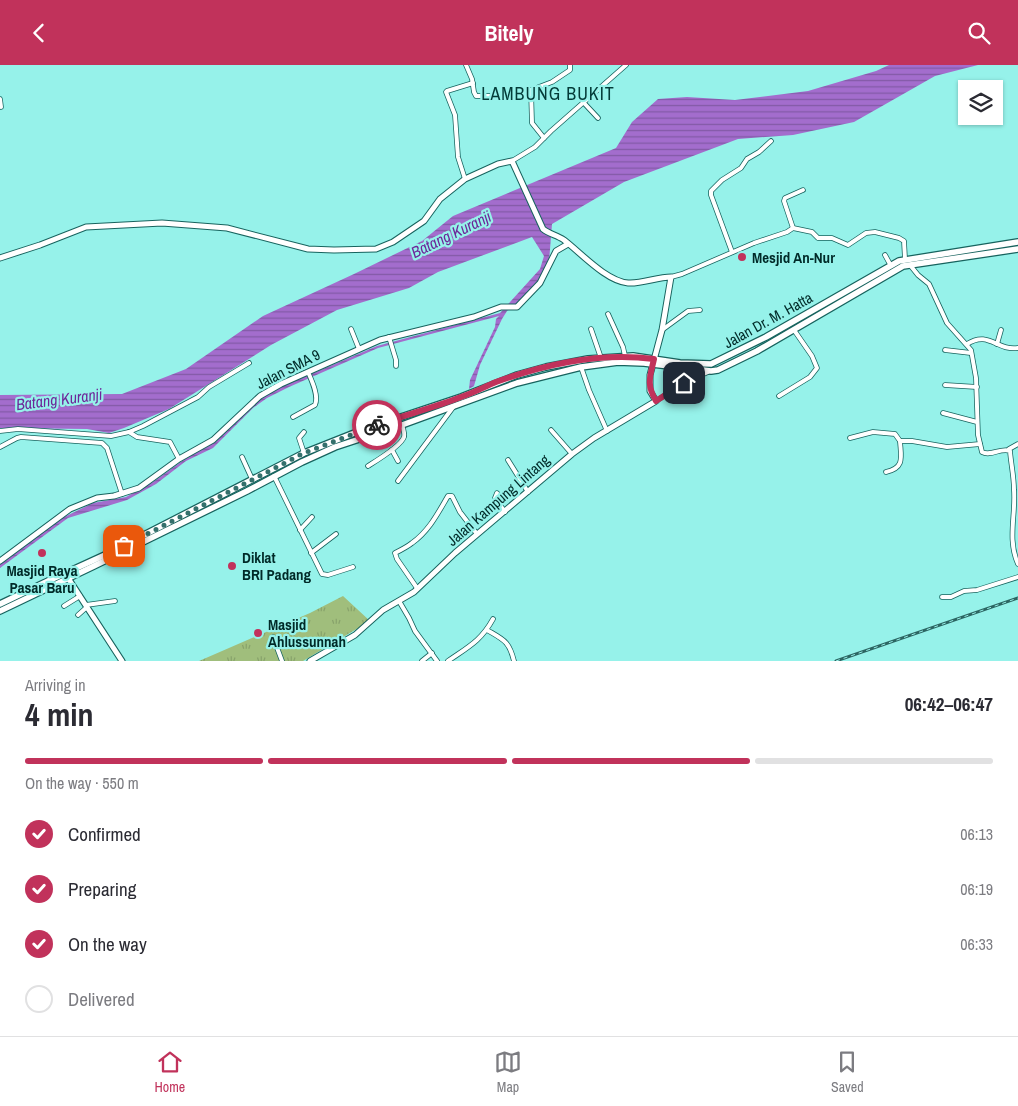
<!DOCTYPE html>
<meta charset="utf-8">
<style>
:root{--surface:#fff;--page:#f2f2f3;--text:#2b2b33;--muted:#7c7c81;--line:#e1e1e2;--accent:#c1325b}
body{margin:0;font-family:"Archivo Narrow",sans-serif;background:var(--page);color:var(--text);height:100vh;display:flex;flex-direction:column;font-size:19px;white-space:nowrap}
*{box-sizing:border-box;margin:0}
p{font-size:16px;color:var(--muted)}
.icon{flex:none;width:28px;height:28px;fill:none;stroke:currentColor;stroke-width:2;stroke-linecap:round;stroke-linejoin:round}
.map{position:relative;height:596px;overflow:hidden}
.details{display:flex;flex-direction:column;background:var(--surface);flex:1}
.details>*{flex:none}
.fabs{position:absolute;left:958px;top:15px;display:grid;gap:10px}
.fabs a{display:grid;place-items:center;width:45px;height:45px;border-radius:0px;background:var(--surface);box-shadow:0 1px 4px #0004;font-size:25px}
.pin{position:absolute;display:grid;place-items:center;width:42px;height:42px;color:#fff;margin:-21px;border-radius:10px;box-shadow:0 2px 8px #0006}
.courier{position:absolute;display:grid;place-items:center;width:50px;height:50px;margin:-25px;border:4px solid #c1325b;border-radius:50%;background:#fff;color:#222;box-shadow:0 1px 6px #0007}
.head em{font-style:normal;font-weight:800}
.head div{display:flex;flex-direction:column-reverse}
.head{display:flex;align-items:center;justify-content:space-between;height:85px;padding:0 25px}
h1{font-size:32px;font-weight:800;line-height:38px}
.bar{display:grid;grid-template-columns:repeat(4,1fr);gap:8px 5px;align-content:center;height:60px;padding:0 25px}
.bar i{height:6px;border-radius:4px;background:var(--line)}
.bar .selected{background:var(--accent)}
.bar p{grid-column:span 4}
ol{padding:0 25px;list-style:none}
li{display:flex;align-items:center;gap:15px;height:55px}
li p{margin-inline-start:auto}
li .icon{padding:5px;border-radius:50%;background:var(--accent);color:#fff;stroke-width:4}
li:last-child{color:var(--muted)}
li i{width:28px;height:28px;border:2px solid var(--line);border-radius:50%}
header{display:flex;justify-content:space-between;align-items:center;height:65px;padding:0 25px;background:var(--accent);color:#fff;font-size:22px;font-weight:800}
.tab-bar{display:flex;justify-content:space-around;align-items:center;height:70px;border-top:1px solid var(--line);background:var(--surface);font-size:14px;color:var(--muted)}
.tab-bar a{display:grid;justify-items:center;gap:2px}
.tab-bar .selected{color:var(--accent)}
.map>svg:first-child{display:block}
.park{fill:url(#park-tufts)}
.water{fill:url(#water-rules)}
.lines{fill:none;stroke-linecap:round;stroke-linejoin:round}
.minor-casing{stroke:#17635e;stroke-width:5.5}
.tertiary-casing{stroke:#17635e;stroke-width:7}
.secondary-casing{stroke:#17635e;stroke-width:8}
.minor{stroke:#fff;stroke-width:4}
.tertiary{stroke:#fff;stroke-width:5}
.secondary{stroke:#fff;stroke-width:5.5}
.rail-casing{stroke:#2c6562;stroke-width:3}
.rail{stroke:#96f2ea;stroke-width:1;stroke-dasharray:4;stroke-linecap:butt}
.done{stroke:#34706c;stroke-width:5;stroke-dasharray:0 9}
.route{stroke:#c1325b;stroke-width:6}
.poi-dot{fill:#c1325b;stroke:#96f2ea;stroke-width:2}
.labels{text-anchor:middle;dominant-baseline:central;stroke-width:4.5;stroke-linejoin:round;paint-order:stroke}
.poi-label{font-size:15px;font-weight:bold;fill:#002a28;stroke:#96f2ea;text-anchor:start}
.street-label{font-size:15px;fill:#002a28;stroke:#96f2ea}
.water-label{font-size:16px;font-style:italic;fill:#6d2699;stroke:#96f2ea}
.quarter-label{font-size:18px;letter-spacing:1px;fill:#033b38;stroke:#96f2ea}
</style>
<header><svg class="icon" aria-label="back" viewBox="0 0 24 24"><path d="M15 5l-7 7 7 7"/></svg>Bitely<svg class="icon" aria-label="search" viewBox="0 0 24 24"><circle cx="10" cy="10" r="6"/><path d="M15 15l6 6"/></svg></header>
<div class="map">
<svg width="1018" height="596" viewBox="0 0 1018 596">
<defs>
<pattern id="park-tufts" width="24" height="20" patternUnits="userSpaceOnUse" patternTransform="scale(1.25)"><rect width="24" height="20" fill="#a0be7c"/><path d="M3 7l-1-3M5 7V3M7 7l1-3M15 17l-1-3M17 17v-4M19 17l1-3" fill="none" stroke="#88a36b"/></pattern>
<pattern id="water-rules" width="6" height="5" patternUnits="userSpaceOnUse" patternTransform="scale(1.25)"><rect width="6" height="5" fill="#a36dcd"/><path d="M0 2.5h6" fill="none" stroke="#825aa6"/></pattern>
</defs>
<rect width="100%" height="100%" fill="#96f2ea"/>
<!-- park -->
<polygon class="park" points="343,531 370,556 303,596 199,596 310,548"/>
<!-- water -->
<polygon class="water" points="889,0 978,0 935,11 854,57 793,70 738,74 624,117 552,159 549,197 541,213 514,241 507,246 502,254 480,300 474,321 469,324 470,315 495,262 496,254 499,251 378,283 289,322 267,333 253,343 213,383 186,396 156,419 127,435 68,453 0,503 0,499 58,455 93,438 126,432 153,417 185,394 210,380 259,334 269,327 377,281 500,248 540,204 544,191 532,172 438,207 409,223 337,245 271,280 169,344 124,363 109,368 87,364 0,363 0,330 122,329 186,304 263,251 354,209 422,176 453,151 616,83 632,57 658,34 687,32 735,35 808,26 876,6"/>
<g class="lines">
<!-- minor casing -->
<g class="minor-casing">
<g id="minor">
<polyline points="466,0 472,14 474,27 476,31 492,31 531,25"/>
<polyline points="0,34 1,42"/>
<polyline points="584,38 598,53"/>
<polyline points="544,73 532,58 531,25 552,17 570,5 570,0"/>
<polyline points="512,96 535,82 551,66 626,0"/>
<polyline points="465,114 458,92 455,50 446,27 447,26 473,18"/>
<polyline points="793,163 784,136 785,133 803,125"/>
<polyline points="732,187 711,130 711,126 722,115 741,103 747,94 759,87 771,76"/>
<polyline points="885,190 891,201"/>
<path d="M 910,200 L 918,210 L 929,219 L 947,258 L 971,285 L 976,313 L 978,370 L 982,387 C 991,392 1001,382 1010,386 C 1011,399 1014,412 1014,425 C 1016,450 1007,474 1018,499"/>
<polyline points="671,212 682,209 754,178 787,167 793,163 812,167 818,173 832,173 848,180 866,168 875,167 899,173 904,176 905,194"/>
<polyline points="608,249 623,282 625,291"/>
<polyline points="351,264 359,284"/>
<polyline points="591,264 601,293"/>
<polyline points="662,265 688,246 700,245"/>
<polyline points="389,272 396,295 396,301"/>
<path d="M 967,279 C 989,265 996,286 1018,283"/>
<polyline points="997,279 1001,265"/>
<polyline points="945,285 971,288"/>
<polyline points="581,302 589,325 607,366"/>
<polyline points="945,320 977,322"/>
<polyline points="779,331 810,312 817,303 812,291 794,265"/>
<polyline points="656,336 684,318 708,307"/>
<polyline points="943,348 977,357"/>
<path d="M 293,352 L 315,340 C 319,331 312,316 308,307"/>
<polyline points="551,365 572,389"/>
<polyline points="0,366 18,364 111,371 129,367 143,361 198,332 209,322 249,298"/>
<polyline points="129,367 137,372 170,377 179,394"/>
<polyline points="850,373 873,367 895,369 900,376 912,376 947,382 980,379"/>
<polyline points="0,382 17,373 21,372 102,378 107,383 122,429"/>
<polyline points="1009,384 1018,379"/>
<polyline points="392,385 398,396"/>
<polyline points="304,388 299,373 304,367"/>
<polyline points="242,392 252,414"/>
<polyline points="508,395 528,427"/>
<path d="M 368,401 C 376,396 401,381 404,372 C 405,369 403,363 402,360"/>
<path d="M 886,407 C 905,403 901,392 900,376"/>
<polyline points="274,411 322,509 328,510 353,502"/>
<polyline points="398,416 454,341"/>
<polyline points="497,428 495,433 505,447"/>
<polyline points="300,465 312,452"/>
<polyline points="311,488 336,469"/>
<path d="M 417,523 L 397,494 L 395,488 C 401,485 407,482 412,478 C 429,466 438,448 448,431 L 452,431 L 460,447 L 477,469"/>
<polyline points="942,532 951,532 964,526 977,525 1018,512"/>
<polyline points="399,536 409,553 415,566 437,596"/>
<polyline points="86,540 115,536"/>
<polyline points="64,541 80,531"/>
<polyline points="78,550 87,542"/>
<path d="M 487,565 C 504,575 509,576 514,596"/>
<polyline points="273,572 282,596"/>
<polyline points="422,596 432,588"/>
<path d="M 448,596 C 468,582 481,576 493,554"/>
</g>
</g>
<!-- tertiary casing -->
<g class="tertiary-casing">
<g id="tertiary">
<path d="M 0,193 L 40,180 L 86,162 L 162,158 L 227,163 L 308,184 L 334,185 L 376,184 L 393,177 L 424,156 L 440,134 L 465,114 L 498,99 L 512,96 L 543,164 C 549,169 557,170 564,175 C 581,188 606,216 628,218 C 642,219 657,212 671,212 L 662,265 L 650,310 L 650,326 L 656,336 L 594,373 L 572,389 L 455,488 L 414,527 L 383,545 L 355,570 L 310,596"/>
<polyline points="0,496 70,444 97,433 114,431 139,423 179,394 213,375 260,331 281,319 380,275 474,252 501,242 517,242 540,218 556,186 568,179"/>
<polyline points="68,513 122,596"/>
</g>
</g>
<!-- secondary casing -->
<g class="secondary-casing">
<g id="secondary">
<polyline points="0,539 48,516 105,490 304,388 362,365 461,332 517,310 546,302 588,294 633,291 680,298 711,299 766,272 899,196 1018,177"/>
<polyline points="0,546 94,501 247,426 302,397 335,382 402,360 517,318 581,302 618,297 644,298 711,306 718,305 757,286 903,201 1018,184"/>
</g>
</g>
<!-- minor -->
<use href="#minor" class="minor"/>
<!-- tertiary -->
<use href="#tertiary" class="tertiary"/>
<!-- secondary -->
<use href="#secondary" class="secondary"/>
<!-- rail casing -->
<g class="rail-casing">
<polyline id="rail" points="836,596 1018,533"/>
</g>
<!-- rail -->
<use href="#rail" class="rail"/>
</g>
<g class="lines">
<!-- done -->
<polyline class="done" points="124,481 304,388 377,360"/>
<!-- route -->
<path class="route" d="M 377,360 C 404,350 433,343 461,332 C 473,328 484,322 496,317 C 545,299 602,287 654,294 C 650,312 646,319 656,336 L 684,318"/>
</g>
<!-- markers -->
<g class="poi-dot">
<circle cx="742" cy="192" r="5"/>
<circle cx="42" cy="488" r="5"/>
<circle cx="232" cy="501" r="5"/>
<circle cx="258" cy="568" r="5"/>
</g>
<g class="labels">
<!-- poi labels -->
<g class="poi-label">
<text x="752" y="192">Mesjid An-Nur</text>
<text x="242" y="492">Diklat<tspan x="242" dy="17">BRI Padang</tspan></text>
<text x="42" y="505" text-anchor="middle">Masjid Raya<tspan x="42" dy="17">Pasar Baru</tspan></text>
<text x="268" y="559">Masjid<tspan x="268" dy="17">Ahlussunnah</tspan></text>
</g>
<!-- street labels -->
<g class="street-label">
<text transform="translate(768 255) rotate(-29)">Jalan Dr. M. Hatta</text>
<text transform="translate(288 304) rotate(-27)">Jalan SMA 9</text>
<text transform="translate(498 435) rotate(-41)">Jalan Kampung Lintang</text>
</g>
<!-- water labels -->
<g class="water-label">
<text transform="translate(451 169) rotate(-26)">Batang Kuranji</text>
<text transform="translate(59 334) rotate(-7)">Batang Kuranji</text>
</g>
<!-- quarter labels -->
<g class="quarter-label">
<text x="548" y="28">LAMBUNG BUKIT</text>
</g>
</g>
</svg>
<div class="fabs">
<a><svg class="icon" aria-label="layers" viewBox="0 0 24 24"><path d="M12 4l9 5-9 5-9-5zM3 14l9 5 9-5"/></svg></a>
</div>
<div class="pin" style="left:124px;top:481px;background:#ea580c"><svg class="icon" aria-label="bag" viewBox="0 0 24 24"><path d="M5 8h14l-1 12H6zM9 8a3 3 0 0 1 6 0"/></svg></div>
<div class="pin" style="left:684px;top:318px;background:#1f2937"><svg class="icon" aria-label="home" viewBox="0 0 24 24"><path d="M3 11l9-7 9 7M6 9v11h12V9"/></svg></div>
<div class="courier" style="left:377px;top:360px"><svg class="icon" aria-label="bike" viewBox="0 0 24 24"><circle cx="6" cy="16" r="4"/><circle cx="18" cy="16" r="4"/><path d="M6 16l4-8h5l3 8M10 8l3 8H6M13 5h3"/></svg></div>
</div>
<section class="details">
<div class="head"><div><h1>4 min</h1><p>Arriving in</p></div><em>06:42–06:47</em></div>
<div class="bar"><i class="selected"></i><i class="selected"></i><i class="selected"></i><i></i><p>On the way · 550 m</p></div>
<ol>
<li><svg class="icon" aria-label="check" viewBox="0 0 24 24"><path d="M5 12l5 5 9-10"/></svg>Confirmed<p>06:13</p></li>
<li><svg class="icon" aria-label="check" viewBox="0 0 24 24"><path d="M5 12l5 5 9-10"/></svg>Preparing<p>06:19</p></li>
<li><svg class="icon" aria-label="check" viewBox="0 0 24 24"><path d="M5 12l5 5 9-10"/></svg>On the way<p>06:33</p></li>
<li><i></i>Delivered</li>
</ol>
</section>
<nav class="tab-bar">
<a class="selected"><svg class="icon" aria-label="home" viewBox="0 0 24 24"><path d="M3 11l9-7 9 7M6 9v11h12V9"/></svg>Home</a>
<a><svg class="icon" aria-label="map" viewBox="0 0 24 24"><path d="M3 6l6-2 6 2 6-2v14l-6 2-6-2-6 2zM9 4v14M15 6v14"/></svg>Map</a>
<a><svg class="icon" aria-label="saved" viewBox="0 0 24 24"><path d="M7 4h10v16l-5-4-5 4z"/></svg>Saved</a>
</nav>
